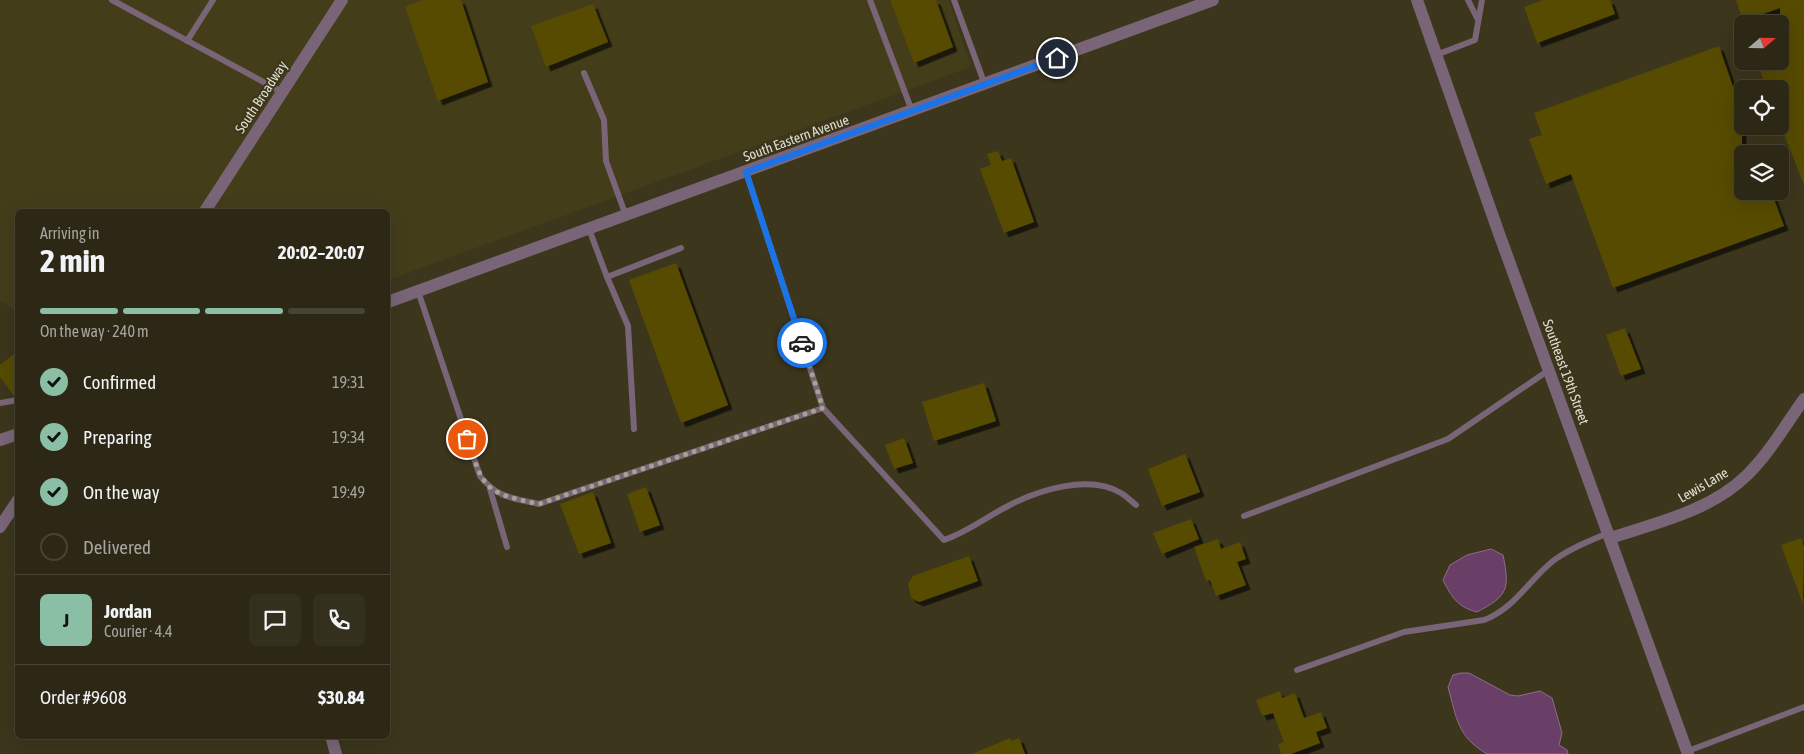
<!DOCTYPE html>
<meta charset="utf-8">
<style>
:root{--surface:#2c2815;--page:#34301e;--text:#f1f3f6;--muted:#a6a6a0;--line:#484434;--accent:#8abfa5}
body{margin:0;font-family:"Asap Condensed",sans-serif;background:var(--page);color:var(--text);height:100vh;display:flex;flex-direction:column;font-size:19px;white-space:nowrap}
*{box-sizing:border-box;margin:0}
p{font-size:16px;color:var(--muted)}
.icon{flex:none;width:28px;height:28px;fill:none;stroke:currentColor;stroke-width:2;stroke-linecap:round;stroke-linejoin:round}
.map{position:relative;flex:1;overflow:hidden}
.side{position:absolute;left:15px;top:209px;width:375px;height:530px;display:flex;flex-direction:column;background:var(--surface);border-radius:8px;box-shadow:0 5px 20px #0002,0 0 0 1px var(--line)}
.side>*{flex:none}
.needle{width:32px;rotate:70deg}
.controls{position:absolute;left:1734px;top:15px;display:grid;gap:10px}
.controls a{display:grid;place-items:center;width:55px;height:55px;border-radius:8px;background:var(--surface);box-shadow:0 5px 20px #0002,0 0 0 1px var(--line);font-size:25px}
.pin{position:absolute;display:grid;place-items:center;width:42px;height:42px;color:#fff;margin:-21px;border:2px solid #fff;border-radius:50%;box-shadow:0 1px 5px #0007}
.courier{position:absolute;display:grid;place-items:center;width:50px;height:50px;margin:-25px;border:4px solid #1a73e8;border-radius:50%;background:#fff;color:#222;box-shadow:0 1px 6px #0007}
.overview em{font-style:normal;font-weight:700}
.overview div{display:flex;flex-direction:column-reverse}
.overview{display:flex;align-items:center;justify-content:space-between;height:85px;padding:0 25px}
h1{font-size:32px;font-weight:700;line-height:38px}
.bar{display:grid;grid-template-columns:repeat(4,1fr);gap:8px 5px;align-content:center;height:60px;padding:0 25px}
.bar i{height:6px;border-radius:4px;background:var(--line)}
.bar .on{background:var(--accent)}
.bar p{grid-column:span 4}
.line{display:flex;align-items:center;gap:12px;padding:0 25px;border-top:1px solid var(--line)}
.line div{flex:1}
.round{display:grid;place-items:center;flex:none;width:52px;height:52px;border-radius:8px;background:var(--page)}
ol{padding:0 25px;list-style:none}
li{display:flex;align-items:center;gap:15px;height:55px}
li p{margin-inline-start:auto}
li .icon{padding:5px;border-radius:50%;background:var(--accent);color:#111;stroke-width:4}
li:last-child{color:var(--muted)}
li i{width:28px;height:28px;border:2px solid var(--line);border-radius:50%}
.map>svg:first-child{display:block}
.built{fill:#433d1a}
.water{fill:#693e67;stroke:#8d6e86}
.building{fill:#574b03;filter:url(#shadow)}
.lines{fill:none;stroke-linecap:round;stroke-linejoin:round}
.service{stroke:#796577;stroke-width:6}
.minor{stroke:#796577;stroke-width:12}
.tertiary{stroke:#796577;stroke-width:12}
.done{stroke:#a6a390;stroke-width:5;stroke-dasharray:0 9}
.route{stroke:#1a73e8;stroke-width:6}
.labels{text-anchor:middle;dominant-baseline:central;stroke-width:4;stroke-linejoin:round;paint-order:stroke}
.street-label{font-size:14px;fill:#e0dece;stroke:#3b361c}
</style>
<div class="map">
<svg width="1804" height="754" viewBox="0 0 1804 754">
<defs>
<filter id="shadow"><feDropShadow dx="4.5" dy="4.5" stdDeviation="0" flood-color="#0009"/></filter>
</defs>
<rect width="100%" height="100%" fill="#3b361c"/>
<!-- built -->
<polygon class="built" points="0,0 949,0 971,67 388,280 388,211 18,211 17,311 0,301"/>
<!-- water -->
<g class="water">
<path d="M 1491,549 L 1503,555 C 1510,589 1508,596 1477,612 C 1457,607 1451,596 1443,580 L 1450,565 L 1467,555 Z"/>
<path d="M 1461,673 L 1469,673 L 1510,695 L 1518,696 L 1540,691 L 1552,698 L 1562,733 L 1559,745 L 1567,750 L 1568,754 L 1487,754 C 1457,736 1457,719 1448,687 L 1453,675 Z"/>
</g>
<!-- building -->
<g class="building">
<polygon points="422,0 461,0 488,82 438,101 405,7"/>
<polygon points="890,0 936,0 953,47 914,63"/>
<polygon points="1543,0 1610,0 1615,14 1537,43 1524,7"/>
<polygon points="1736,0 1804,0 1804,185 1780,124 1780,79 1765,84 1758,64 1780,61 1780,8 1743,21"/>
<polygon points="593,4 608,42 546,67 531,26"/>
<polygon points="1719,46 1742,113 1742,191 1771,191 1784,226 1613,288 1571,174 1546,184 1529,139 1542,135 1534,113"/>
<polygon points="998,151 1002,161 1011,158 1034,222 1004,233 980,169 991,165 987,154"/>
<polygon points="676,263 728,405 681,423 629,280"/>
<polygon points="1625,328 1641,369 1621,376 1606,335"/>
<polygon points="18,351 18,395 14,396 0,377 0,365"/>
<polygon points="984,383 996,421 934,441 922,402"/>
<polygon points="904,438 913,463 894,469 885,445"/>
<polygon points="1185,454 1200,492 1162,506 1148,469"/>
<polygon points="646,487 660,525 640,532 627,494"/>
<polygon points="593,492 611,543 579,554 560,504"/>
<polygon points="1191,519 1199,539 1162,554 1153,533"/>
<polygon points="1801,538 1804,547 1803,604 1781,545"/>
<polygon points="1218,539 1221,549 1240,542 1246,559 1237,562 1246,585 1216,596 1210,580 1206,581 1194,547"/>
<polygon points="969,556 978,581 919,602 911,598 908,584 913,576"/>
<polygon points="1280,691 1282,698 1295,693 1304,718 1321,712 1327,728 1316,732 1320,743 1291,754 1281,754 1278,744 1284,742 1273,713 1262,716 1256,700"/>
<polygon points="1010,738 1011,741 1019,738 1025,754 972,754"/>
</g>
<g class="lines">
<!-- service -->
<g class="service">
<polyline points="112,0 282,92"/>
<polyline points="870,0 912,111"/>
<polyline points="954,0 985,85"/>
<polyline points="1468,0 1478,20"/>
<polyline points="187,41 213,0"/>
<polyline points="1436,55 1475,40 1482,0"/>
<polyline points="584,73 604,120 606,161 626,216"/>
<path d="M 746,172 L 823,408 L 944,540 C 968,532 986,517 1008,506 C 1038,490 1089,474 1121,493 C 1126,496 1131,501 1136,505"/>
<polyline points="589,229 607,277 681,248"/>
<polyline points="607,277 628,326 634,429"/>
<path d="M 418,291 L 480,476 C 497,498 513,498 539,504 L 823,408"/>
<polyline points="0,403 18,400"/>
<polyline points="490,489 507,547"/>
<polyline points="1244,516 1448,439 1549,370"/>
<path d="M 1297,670 L 1404,632 L 1484,620 C 1514,609 1529,580 1553,561 C 1570,548 1590,541 1608,533"/>
<polyline points="1688,751 1804,707"/>
</g>
<!-- minor -->
<g class="minor">
<path d="M 1610,538 C 1656,523 1710,511 1746,476 C 1769,454 1786,424 1804,399"/>
<polyline points="331,736 336,754"/>
</g>
<!-- tertiary -->
<g class="tertiary">
<polyline points="1417,0 1497,228 1688,754"/>
<polyline points="205,211 342,0"/>
<polyline points="388,302 1213,0"/>
<polyline points="0,440 18,434"/>
<polyline points="0,527 18,500"/>
</g>
</g>
<g class="lines">
<!-- done -->
<path class="done" d="M 467,439 C 485,492 485,492 539,504 L 823,408 L 802,343"/>
<!-- route -->
<polyline class="route" points="802,343 746,172 1057,58"/>
</g>
<g class="labels">
<!-- street labels -->
<g class="street-label">
<text transform="translate(261 97) rotate(-57)">South Broadway</text>
<text transform="translate(796 138) rotate(-20)">South Eastern Avenue</text>
<text transform="translate(1566 372) rotate(70)">Southeast 19th Street</text>
<text transform="translate(1703 485) rotate(-30)">Lewis Lane</text>
</g>
</g>
</svg>
<div class="controls">
<a><svg class="needle" viewBox="-14 -14 28 28"><path d="M0-13l5 13h-10z" fill="#e53935"/><path d="M0 13l5-13h-10z" fill="#a6a6a0"/></svg></a>
<a><svg class="icon" aria-label="locate" viewBox="0 0 24 24"><circle cx="12" cy="12" r="6"/><path d="M12 2v4M12 18v4M2 12h4M18 12h4"/></svg></a>
<a><svg class="icon" aria-label="layers" viewBox="0 0 24 24"><path d="M12 4l9 5-9 5-9-5zM3 14l9 5 9-5"/></svg></a>
</div>
<div class="pin" style="left:467px;top:439px;background:#ea580c"><svg class="icon" aria-label="bag" viewBox="0 0 24 24"><path d="M5 8h14l-1 12H6zM9 8a3 3 0 0 1 6 0"/></svg></div>
<div class="pin" style="left:1057px;top:58px;background:#1f2937"><svg class="icon" aria-label="home" viewBox="0 0 24 24"><path d="M3 11l9-7 9 7M6 9v11h12V9"/></svg></div>
<div class="courier" style="left:802px;top:343px"><svg class="icon" aria-label="car" viewBox="0 0 24 24"><path d="M5 17H2v-5l4-1 3-4h7l3 4 3 1v5h-3M9 17h6M6 11h13"/><circle cx="7" cy="17" r="2"/><circle cx="17" cy="17" r="2"/></svg></div>
<section class="side">
<div class="overview"><div><h1>2 min</h1><p>Arriving in</p></div><em>20:02–20:07</em></div>
<div class="bar"><i class="on"></i><i class="on"></i><i class="on"></i><i></i><p>On the way · 240 m</p></div>
<ol>
<li><svg class="icon" aria-label="check" viewBox="0 0 24 24"><path d="M5 12l5 5 9-10"/></svg>Confirmed<p>19:31</p></li>
<li><svg class="icon" aria-label="check" viewBox="0 0 24 24"><path d="M5 12l5 5 9-10"/></svg>Preparing<p>19:34</p></li>
<li><svg class="icon" aria-label="check" viewBox="0 0 24 24"><path d="M5 12l5 5 9-10"/></svg>On the way<p>19:49</p></li>
<li><i></i>Delivered</li>
</ol>
<div class="line" style="height:90px"><b class="round" style="background:var(--accent);color:#111">J</b><div><b>Jordan</b><p>Courier · 4.4</p></div><a class="round"><svg class="icon" aria-label="chat" viewBox="0 0 24 24"><path d="M4 5h16v11H9l-5 4z"/></svg></a><a class="round"><svg class="icon" aria-label="phone" viewBox="0 0 24 24"><path d="M5 4h4l2 5-3 2q2 4 5 5l2-3 5 2v4C11 20 4 13 5 4z"/></svg></a></div>
<div class="line" style="height:65px"><div>Order #9608</div><b>$30.84</b></div>
</section>
</div>
